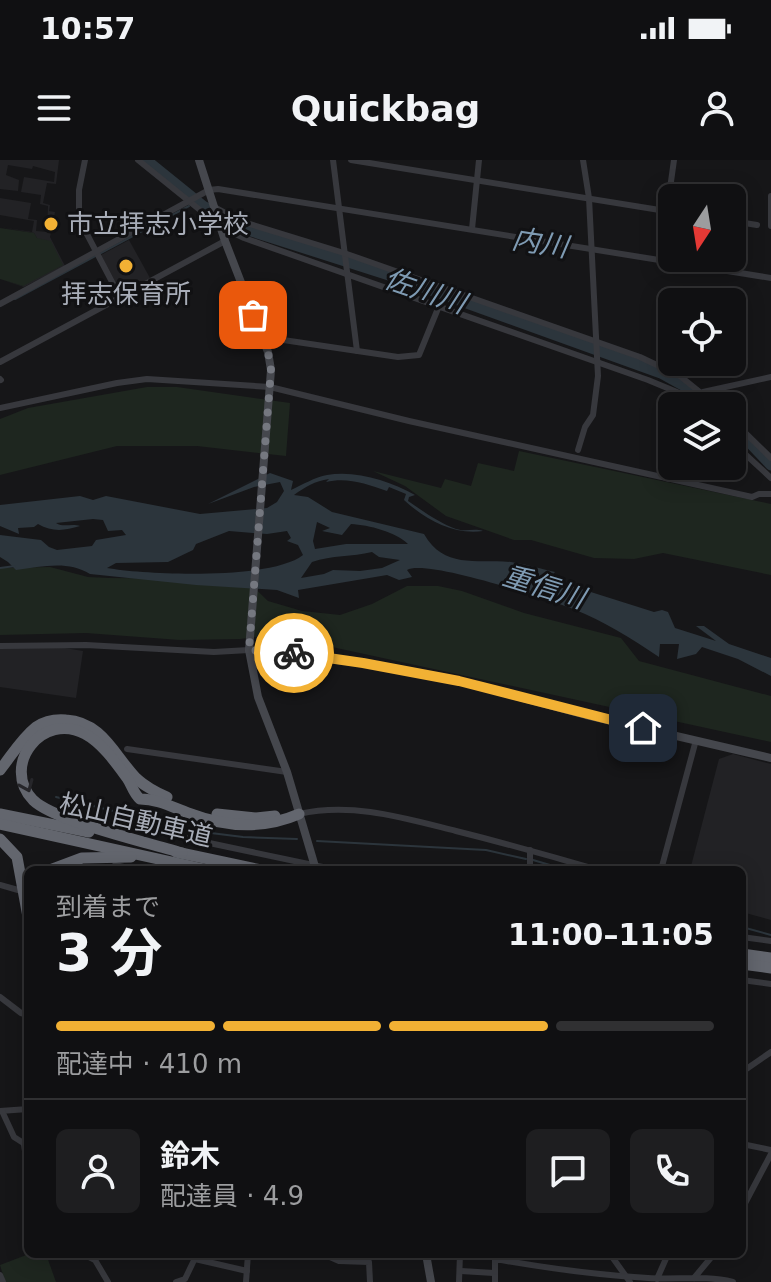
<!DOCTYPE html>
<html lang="ja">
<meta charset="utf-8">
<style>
:root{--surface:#101012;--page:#1e1e20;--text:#f1f3f6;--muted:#9c9d9f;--line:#303032;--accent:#f2b134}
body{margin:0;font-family:"DejaVu Sans","Noto Sans JP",sans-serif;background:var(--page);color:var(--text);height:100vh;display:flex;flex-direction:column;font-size:30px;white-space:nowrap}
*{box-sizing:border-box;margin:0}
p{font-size:26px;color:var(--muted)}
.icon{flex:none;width:44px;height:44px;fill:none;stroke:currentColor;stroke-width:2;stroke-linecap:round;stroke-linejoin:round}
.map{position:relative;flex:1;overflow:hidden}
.panel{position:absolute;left:24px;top:706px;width:722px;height:392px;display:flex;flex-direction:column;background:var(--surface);border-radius:12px;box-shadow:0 4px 20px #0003,0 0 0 2px var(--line)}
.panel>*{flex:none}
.needle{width:52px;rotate:192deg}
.tools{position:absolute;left:658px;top:24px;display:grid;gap:16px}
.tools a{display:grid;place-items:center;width:88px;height:88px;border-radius:12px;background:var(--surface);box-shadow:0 4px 20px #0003,0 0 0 2px var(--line);font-size:40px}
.pin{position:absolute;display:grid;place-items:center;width:68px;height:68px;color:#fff;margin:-34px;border-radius:16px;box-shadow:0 4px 12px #0006}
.courier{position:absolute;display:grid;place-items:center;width:80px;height:80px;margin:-40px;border:6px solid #f2b134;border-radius:50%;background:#fff;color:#222;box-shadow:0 2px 10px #0007}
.overview em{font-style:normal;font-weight:700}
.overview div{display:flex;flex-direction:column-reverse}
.overview{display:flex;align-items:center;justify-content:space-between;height:136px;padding:0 32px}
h1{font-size:52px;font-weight:700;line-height:60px}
.bar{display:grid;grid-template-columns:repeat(4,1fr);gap:12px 8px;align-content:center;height:96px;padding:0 32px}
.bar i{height:10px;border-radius:6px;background:var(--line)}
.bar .active{background:var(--accent)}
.bar p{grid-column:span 4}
.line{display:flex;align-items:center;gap:20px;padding:0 32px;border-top:2px solid var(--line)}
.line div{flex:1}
.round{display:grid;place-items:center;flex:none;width:84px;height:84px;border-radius:12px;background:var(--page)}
.status{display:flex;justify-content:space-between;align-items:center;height:56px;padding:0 40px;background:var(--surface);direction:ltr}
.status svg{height:22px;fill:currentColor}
header{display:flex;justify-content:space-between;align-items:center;height:104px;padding:0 32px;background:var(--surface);font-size:36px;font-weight:700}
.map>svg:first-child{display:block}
.built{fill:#222225}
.green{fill:#1e261f}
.water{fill:#2c353c;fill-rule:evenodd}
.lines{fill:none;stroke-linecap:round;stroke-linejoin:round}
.stream{stroke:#2c353c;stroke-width:2}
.river{stroke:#2c353c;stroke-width:11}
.street{stroke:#37383d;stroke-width:6}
.secondary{stroke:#45474d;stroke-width:8}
.highway{stroke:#63666e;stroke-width:11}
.oneway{stroke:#26262a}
.done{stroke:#757880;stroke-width:8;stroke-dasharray:0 14.4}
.route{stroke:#f2b134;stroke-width:10}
.poi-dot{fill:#f2b134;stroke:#111113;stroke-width:3}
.labels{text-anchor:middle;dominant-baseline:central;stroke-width:6;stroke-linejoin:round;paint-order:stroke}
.poi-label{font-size:26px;fill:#a8adb8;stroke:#111113;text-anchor:start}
.street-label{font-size:26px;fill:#a8adb8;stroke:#111113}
.water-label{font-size:28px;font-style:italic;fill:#7f9bb3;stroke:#111113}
</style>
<div class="status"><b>10:57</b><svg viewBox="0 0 49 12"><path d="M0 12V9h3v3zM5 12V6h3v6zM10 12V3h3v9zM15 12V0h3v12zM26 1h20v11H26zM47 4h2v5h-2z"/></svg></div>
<header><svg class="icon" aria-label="menu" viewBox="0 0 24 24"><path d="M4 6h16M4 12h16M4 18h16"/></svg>Quickbag<svg class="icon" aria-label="person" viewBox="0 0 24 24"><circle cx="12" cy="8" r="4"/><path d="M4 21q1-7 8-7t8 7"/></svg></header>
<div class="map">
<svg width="771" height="1122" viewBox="0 0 771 1122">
<rect width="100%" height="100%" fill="#161618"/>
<!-- built -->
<g class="built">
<polygon points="0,0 59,0 56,24 47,23 43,43 50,45 49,51 55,52 50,77 65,106 24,127 0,119 23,126 37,78 34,73 0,67 32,72 34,61 0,55 0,38 31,43 28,59 37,60 36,71 47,72 48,46 40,44 41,35 21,32 24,17 54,22 55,12 33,6 32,9 8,5 6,15 19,20 18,31 0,29"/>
<polygon points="129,80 150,118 122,134 101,95"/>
<polygon points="59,487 83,491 76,538 0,527 0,488"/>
<polygon points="733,594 771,604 771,760 742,752 742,710 690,710 719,599"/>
</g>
<!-- green -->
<g class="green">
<polygon points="0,68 34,73 37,78 51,81 63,105 23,126 0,119"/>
<polygon points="147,227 177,227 290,243 286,296 197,286 117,286 0,315 0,259 28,248"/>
<polygon points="519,291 771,344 771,415 663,393 634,399 594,398 531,380 514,380 446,356 405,326 373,311 441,328 445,319 471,326 478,303 514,311"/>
<polygon points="50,407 88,417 109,418 245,419 268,441 302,451 340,455 372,444 407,426 438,426 462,431 524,453 621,478 639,501 771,536 771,582 295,479 265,476 240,479 180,480 86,473 0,475 0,408"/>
<polygon points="29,1094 46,1094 56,1122 5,1122 0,1105"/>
</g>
<!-- water -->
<path class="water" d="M 270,313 L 293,321 L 291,330 C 302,325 315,317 327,315 C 356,310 390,321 415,335 L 409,337 L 408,341 C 421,350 441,364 456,369 C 466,372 474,368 483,371 C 453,375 426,360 404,340 L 406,334 L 389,327 L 387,331 C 366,324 348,317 326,322 L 329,319 C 315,321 305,327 294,335 L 308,337 L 332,352 L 424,374 C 444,409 475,399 511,402 C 526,404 541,409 555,412 L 551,417 L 556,421 L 654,452 L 662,450 L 668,452 L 675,468 L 716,481 L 696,466 L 704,466 L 729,484 L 771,498 L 771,516 L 738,499 L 702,487 L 696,494 L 677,499 L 679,484 L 660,484 L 659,497 C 632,479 604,461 573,449 C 546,439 427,399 407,410 L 412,417 L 399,420 L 387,415 L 298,430 L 299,438 L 277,430 L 196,425 L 90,414 C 67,400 42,407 16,410 L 8,402 L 0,397 L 0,375 L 41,380 L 49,387 L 57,390 L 92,386 L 96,380 L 126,375 L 122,370 L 108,371 L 103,360 L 93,359 L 56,363 C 64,368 71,363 80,366 C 64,371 52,372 38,364 L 34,367 L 18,368 L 19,374 L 0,366 L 0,345 L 80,336 L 93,340 L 106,336 L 200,354 L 267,348 L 277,342 L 284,331 L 280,322 L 254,327 L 208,344 ZM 317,362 L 330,368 L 322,371 L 342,375 L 351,364 C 369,365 396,372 408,384 L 346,384 L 315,389 L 313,381 ZM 229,371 L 267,374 L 287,371 L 291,378 L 287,381 L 298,385 L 303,395 C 272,420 146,415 107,408 L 116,403 L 168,402 L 193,390 L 196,384 ZM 372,392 L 379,397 L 400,400 L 382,408 L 360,411 L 333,410 L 324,414 L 301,418 L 312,402 C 332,395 352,397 372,392 Z"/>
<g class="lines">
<!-- stream -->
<g class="stream">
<polyline points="15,139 189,46"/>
<polyline points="0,408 15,406"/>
<polyline points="56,637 195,671 243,677 297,679"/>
<polyline points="317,681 486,690 526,699"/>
<polyline points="533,700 567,710"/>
<polyline points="742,767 771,775"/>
</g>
<!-- river -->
<g class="river">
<polyline points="146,0 203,46 245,69 392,116 661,213 697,233"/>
<polyline points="732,264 771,305"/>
</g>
<!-- street -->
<g class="street">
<polyline points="85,0 79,30 79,59 120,137"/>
<polyline points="138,0 221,67 244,78 648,220 677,232 696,246"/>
<polyline points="333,0 357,191"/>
<polyline points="351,0 672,52"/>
<polyline points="771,36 771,66"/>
<polyline points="214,47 240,61 344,93 640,197 680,216 717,246"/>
<polyline points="732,61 757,65"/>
<polyline points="472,69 479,0"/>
<polyline points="660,100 674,0"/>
<polyline points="0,144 209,30 218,29 771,118"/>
<polyline points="263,177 398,197 419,195 439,146"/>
<polyline points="0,202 225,81"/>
<polyline points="0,219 1,220"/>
<polyline points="703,232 771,217"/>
<polyline points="0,248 117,223 147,219 270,227 409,261 752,337 759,334 771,334"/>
<polyline points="732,260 771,298"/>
<polyline points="732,282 771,318"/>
<polyline points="578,290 585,267 593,255 598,216 589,38 583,0"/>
<polyline points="0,486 86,485 214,492 249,490"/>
<polyline points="127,589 287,612"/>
<path d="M 299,654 C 352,642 404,658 456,671 C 504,683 551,696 598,710"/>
<polyline points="123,672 124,665 337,710"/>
<polyline points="530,690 530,710"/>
<polyline points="115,705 137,710"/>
<polyline points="661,710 696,580"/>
<polyline points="0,725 18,730"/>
<polyline points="742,777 771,781"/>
<polyline points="742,820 771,824"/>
<polyline points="0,837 21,853 28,855"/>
<polyline points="742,912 771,892"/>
<polyline points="0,951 28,949"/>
<polyline points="2,951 14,977 28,986"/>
<polyline points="24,984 28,1013"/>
<polyline points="742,984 771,990"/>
<polyline points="742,1049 771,994"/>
<polyline points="83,1094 95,1100 108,1122"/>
<polyline points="190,1094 195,1099 247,1111"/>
<polyline points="323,1094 339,1101 369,1102 370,1122"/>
<polyline points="610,1094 630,1122"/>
<polyline points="461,1111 494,1113"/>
<polyline points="0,1115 3,1122"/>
<polyline points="694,1118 714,1094"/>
<polyline points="657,1119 668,1094"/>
<polyline points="176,1122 185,1119 197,1094"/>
<polyline points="246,1122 248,1094"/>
<polyline points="459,1122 460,1094"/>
<path d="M 495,1122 L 495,1099 C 546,1108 597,1115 648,1118 C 676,1120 705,1115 733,1122"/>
</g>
<!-- secondary -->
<g class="secondary">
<polyline points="199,0 225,81 268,192 271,210 249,490 258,537 287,612 316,710"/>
<polyline points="249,490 363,503 459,521 586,555 771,598"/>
<polyline points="426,1094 431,1122"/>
</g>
<!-- highway -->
<g class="highway">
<path d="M 0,610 C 12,595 21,579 36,567 C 45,561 55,559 66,560 C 102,562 114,595 136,618 C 143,625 157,633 167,637"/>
<polyline points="0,654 89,672"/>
<polyline points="217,654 256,658 275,656"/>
<polyline points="0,664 208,710"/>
<polyline points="0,679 17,697 28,757"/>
<polyline points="176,692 261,710"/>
<path d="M 182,693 C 150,683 54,661 33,640 C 0,605 43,551 85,574 C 102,583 116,603 127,618 C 132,625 133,633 140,639 C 157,639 172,647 188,653 C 225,667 262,670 299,654"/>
<polyline points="50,710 82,698 131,697"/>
<polyline points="742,794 771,798"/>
<polyline points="742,804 771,808"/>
</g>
</g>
<!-- one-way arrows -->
<defs><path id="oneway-chevron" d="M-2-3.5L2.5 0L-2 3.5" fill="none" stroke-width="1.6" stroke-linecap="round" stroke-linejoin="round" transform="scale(2)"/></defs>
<use class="oneway" href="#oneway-chevron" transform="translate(27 626) rotate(67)"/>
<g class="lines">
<!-- done -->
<polyline class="done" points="253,155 268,192 271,210 249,490 294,493"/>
<!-- route -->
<polyline class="route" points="294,493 363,503 459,521 643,568"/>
</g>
<!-- markers -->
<g class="poi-dot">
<circle cx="51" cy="64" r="8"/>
<circle cx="126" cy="106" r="8"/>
</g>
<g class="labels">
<!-- poi labels -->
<g class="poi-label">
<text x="67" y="64">市立拝志小学校</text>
<text x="126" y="134" text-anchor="middle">拝志保育所</text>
</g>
<!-- street labels -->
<g class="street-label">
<text transform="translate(136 660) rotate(13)">松山自動車道</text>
</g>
<!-- water labels -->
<g class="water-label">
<text transform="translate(540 83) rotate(9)">内川</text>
<text transform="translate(425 131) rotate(19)">佐川川</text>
<text transform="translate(544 427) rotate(17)">重信川</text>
</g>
</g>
</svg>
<div class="tools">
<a><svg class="needle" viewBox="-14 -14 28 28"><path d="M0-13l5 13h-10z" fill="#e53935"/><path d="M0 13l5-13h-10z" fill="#9c9d9f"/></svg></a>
<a><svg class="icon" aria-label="locate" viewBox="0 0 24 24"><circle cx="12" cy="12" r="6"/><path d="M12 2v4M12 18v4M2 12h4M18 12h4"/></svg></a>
<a><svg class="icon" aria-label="layers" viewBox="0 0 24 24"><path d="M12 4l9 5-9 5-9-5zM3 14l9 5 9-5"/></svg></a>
</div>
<div class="pin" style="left:253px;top:155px;background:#ea580c"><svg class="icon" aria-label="bag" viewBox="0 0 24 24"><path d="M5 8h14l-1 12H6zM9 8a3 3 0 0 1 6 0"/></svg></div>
<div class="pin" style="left:643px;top:568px;background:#1f2937"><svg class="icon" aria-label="home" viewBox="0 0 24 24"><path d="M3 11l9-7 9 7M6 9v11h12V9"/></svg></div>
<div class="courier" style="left:294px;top:493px"><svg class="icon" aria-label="bike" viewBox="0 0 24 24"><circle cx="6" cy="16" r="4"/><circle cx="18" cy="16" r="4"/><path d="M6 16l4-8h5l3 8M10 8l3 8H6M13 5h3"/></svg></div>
<section class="panel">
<div class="overview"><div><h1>3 分</h1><p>到着まで</p></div><em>11:00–11:05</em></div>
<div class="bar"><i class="active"></i><i class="active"></i><i class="active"></i><i></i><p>配達中 · 410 m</p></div>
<div class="line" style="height:144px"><a class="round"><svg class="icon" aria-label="person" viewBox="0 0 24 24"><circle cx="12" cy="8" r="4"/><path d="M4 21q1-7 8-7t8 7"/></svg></a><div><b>鈴木</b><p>配達員 · 4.9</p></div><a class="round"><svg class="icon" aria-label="chat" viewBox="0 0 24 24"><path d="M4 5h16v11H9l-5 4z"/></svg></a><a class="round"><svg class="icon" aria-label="phone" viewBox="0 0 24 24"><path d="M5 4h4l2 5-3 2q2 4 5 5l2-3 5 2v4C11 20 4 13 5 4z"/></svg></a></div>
</section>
</div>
